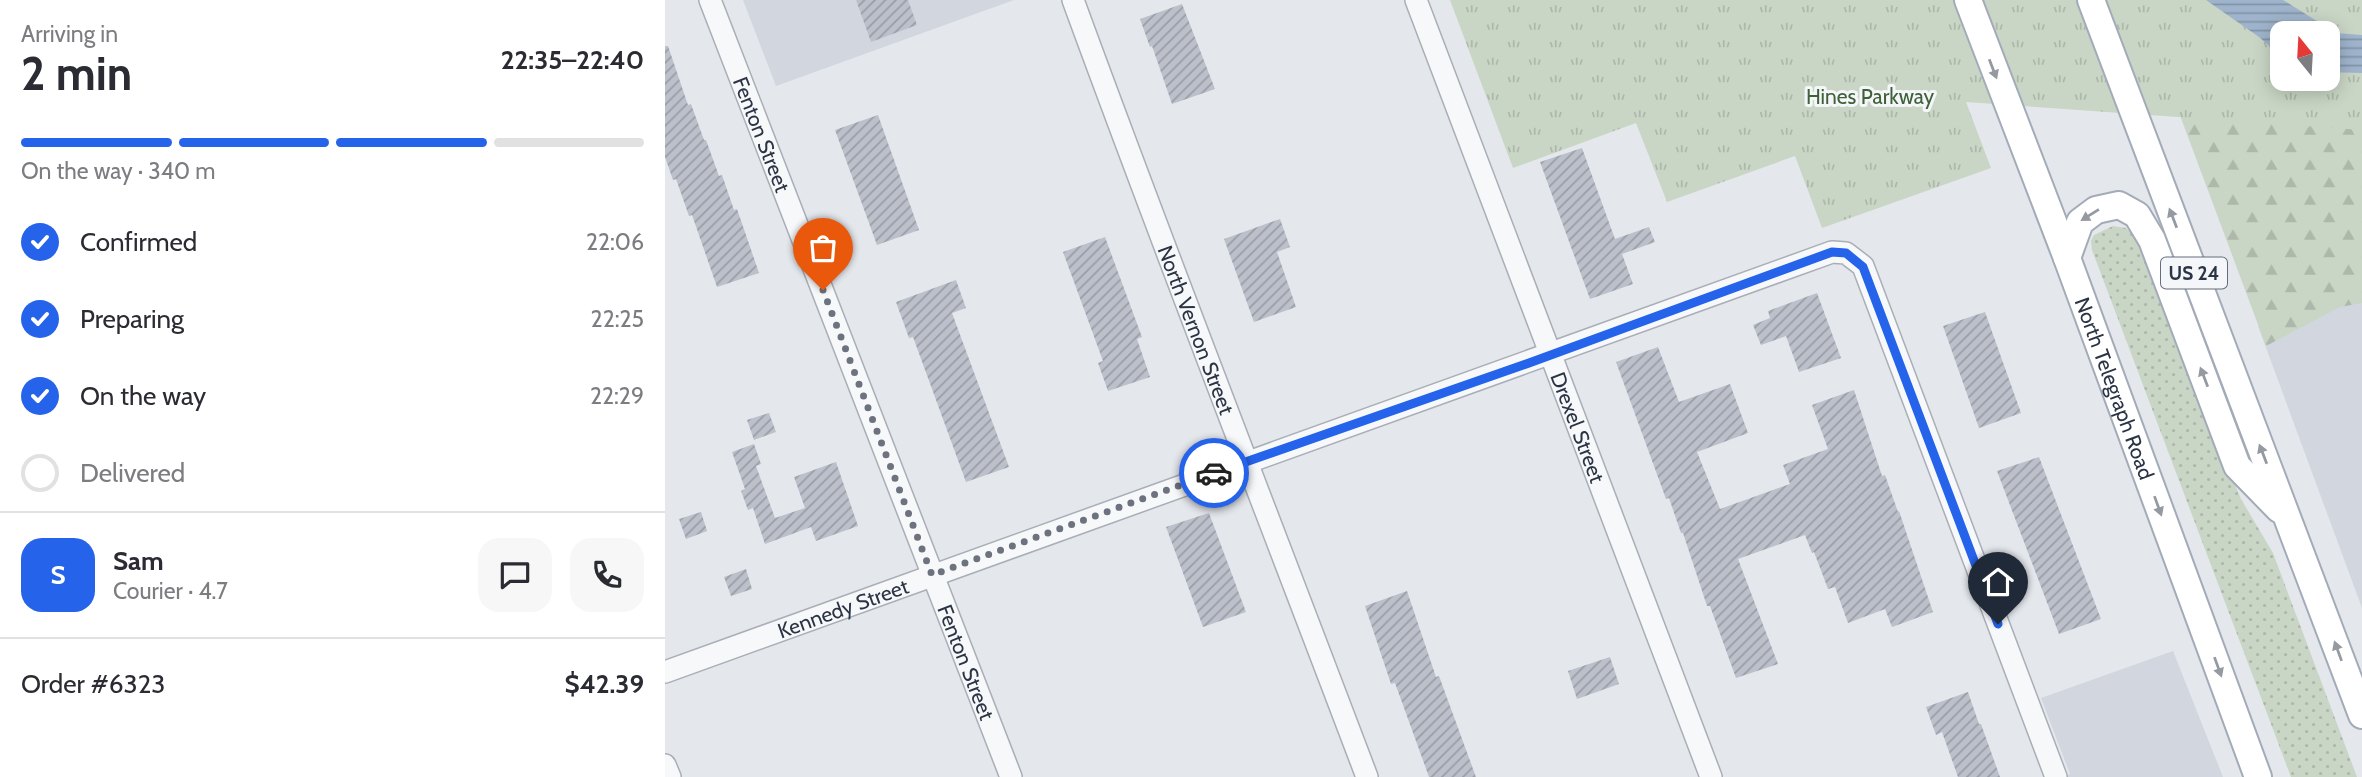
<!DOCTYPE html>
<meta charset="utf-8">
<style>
:root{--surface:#fff;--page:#f7f7f7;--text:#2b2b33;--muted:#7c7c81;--line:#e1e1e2;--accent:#2563eb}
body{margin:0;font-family:Cabin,sans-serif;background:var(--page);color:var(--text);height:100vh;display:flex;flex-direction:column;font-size:26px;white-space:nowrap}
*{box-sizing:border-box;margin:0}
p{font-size:23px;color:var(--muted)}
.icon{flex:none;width:38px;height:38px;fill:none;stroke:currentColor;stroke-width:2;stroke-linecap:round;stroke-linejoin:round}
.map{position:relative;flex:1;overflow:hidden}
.drawer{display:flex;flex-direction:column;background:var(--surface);width:665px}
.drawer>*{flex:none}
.needle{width:46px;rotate:342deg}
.buttons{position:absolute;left:1605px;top:21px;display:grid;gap:14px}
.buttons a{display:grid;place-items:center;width:70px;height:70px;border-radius:14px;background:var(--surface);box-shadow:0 4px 18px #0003;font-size:35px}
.pin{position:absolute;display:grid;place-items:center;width:60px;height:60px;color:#fff;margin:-72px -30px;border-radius:50% 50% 50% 0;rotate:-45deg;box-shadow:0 0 7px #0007}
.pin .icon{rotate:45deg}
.courier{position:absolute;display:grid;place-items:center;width:70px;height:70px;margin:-35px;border:5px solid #2563eb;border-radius:50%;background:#fff;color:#222;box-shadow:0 2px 9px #0007}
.overview em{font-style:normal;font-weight:800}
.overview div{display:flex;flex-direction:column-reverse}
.overview{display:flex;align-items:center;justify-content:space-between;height:119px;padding:0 21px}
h1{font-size:46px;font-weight:800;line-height:52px}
.bar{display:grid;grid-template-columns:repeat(4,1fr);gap:10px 7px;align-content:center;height:84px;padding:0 21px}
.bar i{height:9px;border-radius:5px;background:var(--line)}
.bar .current{background:var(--accent)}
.bar p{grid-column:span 4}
.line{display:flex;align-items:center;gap:18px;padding:0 21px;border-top:2px solid var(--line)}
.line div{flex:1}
.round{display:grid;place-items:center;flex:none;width:74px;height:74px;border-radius:21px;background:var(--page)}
ol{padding:0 21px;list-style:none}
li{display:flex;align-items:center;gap:21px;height:77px}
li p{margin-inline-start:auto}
li .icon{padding:7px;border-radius:50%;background:var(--accent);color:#fff;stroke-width:4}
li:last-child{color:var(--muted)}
li i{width:38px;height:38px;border:4px solid var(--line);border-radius:50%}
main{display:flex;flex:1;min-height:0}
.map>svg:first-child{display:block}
.built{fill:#d2d6de}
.grass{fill:url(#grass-dots)}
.forest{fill:url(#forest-firs);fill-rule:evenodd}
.park{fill:url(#park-tufts);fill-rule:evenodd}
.water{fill:url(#water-rules)}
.building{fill:url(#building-hatch)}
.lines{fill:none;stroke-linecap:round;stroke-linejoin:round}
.minor-casing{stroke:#a9aeb7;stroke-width:24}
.major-casing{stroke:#a3abb8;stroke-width:30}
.minor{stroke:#f7f8fa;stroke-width:21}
.major{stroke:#fff;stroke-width:26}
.oneway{fill:#959aa2}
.done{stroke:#6c737f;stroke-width:7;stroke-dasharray:0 12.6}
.route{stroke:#2563eb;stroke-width:9}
.labels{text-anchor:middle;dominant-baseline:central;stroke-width:6;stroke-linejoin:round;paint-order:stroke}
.shield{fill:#f4f6f9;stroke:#676e7b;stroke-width:2}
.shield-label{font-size:19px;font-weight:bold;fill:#2b3445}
.park-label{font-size:21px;fill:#3f6138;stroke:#f4f6f9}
.street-label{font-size:21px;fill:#2b3445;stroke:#f4f6f9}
</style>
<main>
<section class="drawer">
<div class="overview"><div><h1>2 min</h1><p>Arriving in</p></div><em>22:35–22:40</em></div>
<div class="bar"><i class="current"></i><i class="current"></i><i class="current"></i><i></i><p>On the way · 340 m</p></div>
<ol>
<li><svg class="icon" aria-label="check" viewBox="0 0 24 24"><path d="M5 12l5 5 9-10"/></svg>Confirmed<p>22:06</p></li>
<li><svg class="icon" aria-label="check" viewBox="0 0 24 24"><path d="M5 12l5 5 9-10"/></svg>Preparing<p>22:25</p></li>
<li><svg class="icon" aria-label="check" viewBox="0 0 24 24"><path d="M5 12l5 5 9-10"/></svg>On the way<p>22:29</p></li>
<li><i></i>Delivered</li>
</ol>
<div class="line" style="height:126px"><b class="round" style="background:var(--accent);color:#fff">S</b><div><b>Sam</b><p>Courier · 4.7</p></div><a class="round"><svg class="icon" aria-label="chat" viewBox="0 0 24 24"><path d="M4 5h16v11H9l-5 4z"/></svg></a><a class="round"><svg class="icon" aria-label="phone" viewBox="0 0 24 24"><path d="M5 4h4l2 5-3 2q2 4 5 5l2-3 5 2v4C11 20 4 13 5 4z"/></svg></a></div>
<div class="line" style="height:91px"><div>Order #6323</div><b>$42.39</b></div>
</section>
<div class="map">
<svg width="1697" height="777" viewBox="0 0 1697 777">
<defs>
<pattern id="grass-dots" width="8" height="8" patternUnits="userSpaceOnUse" patternTransform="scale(1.75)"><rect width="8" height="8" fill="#c9d6c5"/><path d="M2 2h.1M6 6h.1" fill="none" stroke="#adb8ab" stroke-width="1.8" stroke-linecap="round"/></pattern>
<pattern id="forest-firs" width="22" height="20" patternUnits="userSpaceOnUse" patternTransform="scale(1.75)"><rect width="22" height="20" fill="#c9d6c5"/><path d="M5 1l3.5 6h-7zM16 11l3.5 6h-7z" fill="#adb8ab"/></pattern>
<pattern id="park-tufts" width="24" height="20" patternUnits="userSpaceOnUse" patternTransform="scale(1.75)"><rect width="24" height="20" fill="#c9d6c5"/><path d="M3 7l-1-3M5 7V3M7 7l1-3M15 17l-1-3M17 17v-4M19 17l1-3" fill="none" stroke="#adb8ab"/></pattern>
<pattern id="water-rules" width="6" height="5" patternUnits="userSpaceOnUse" patternTransform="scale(1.75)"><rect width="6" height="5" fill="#9fb4cc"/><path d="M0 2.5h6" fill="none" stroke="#8293a7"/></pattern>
<pattern id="building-hatch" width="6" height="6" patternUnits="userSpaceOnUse" patternTransform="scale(1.75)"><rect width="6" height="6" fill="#bbc0ca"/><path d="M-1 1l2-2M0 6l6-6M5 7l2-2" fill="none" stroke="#989da6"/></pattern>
</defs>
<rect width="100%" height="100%" fill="#e4e7ec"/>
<!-- built -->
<g class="built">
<polygon points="78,0 349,0 111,86"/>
<polygon points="1697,284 1697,608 1593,326"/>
<polygon points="1508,651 1558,777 1399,777 1405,774 1376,698"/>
</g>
<!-- grass -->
<polygon class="grass" points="1448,226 1461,228 1476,241 1557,453 1576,499 1608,553 1692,777 1626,777 1427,250 1426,241 1429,235"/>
<!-- forest -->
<path class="forest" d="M 1472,0 L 1697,0 L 1697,303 L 1675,307 L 1601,346 ZM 1617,33 L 1662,33 L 1662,79 L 1617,79 Z"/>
<!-- park -->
<path class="park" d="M 785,0 L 1697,0 L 1697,130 L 1301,102 L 1326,168 L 1157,228 L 1130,156 L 1002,202 L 971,123 L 848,168 ZM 1617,33 L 1662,33 L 1662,79 L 1617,79 Z"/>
<!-- water -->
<polygon class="water" points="1541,0 1618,0 1671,33 1697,35 1697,73 1663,72 1662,33 1617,33 1617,57 1594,37"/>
<!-- building -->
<g class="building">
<polygon points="191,0 243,0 252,25 206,42"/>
<polygon points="517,4 550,89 507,104 487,46 485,47 475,19"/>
<polygon points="0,46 3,46 23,105 26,104 39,140 41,140 54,176 57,175 69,210 72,209 94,273 52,287 27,215 24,216 11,179 8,180 0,157"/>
<polygon points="213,115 254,230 212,245 170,130"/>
<polygon points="917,148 950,239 984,227 990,242 957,254 968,284 925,299 875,162"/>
<polygon points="615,219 625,247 612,252 631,307 589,322 559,239"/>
<polygon points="440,237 477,337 472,339 485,377 443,391 433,363 438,361 398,252"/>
<polygon points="291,280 301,308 287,313 344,467 301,482 248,337 244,338 231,302"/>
<polygon points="1152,293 1176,358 1134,372 1121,336 1096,345 1088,325 1105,318 1103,311"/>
<polygon points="1320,312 1356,413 1314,428 1278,326"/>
<polygon points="993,347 1014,402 1065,384 1083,433 1032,452 1055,509 1125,484 1118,465 1163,449 1147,405 1189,390 1217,476 1220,475 1233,512 1234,511 1268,612 1227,627 1220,609 1183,623 1170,587 1163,589 1149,552 1147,553 1140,535 1073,559 1113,664 1071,678 1045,606 1042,606 1018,533 1016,533 1004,498 1001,499 951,362"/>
<polygon points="104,413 111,432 89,440 82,420"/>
<polygon points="89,444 96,464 91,466 110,518 140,508 129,477 171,462 193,526 151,541 146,527 100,544 88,508 83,510 76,491 80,489 67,452"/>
<polygon points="1374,457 1436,619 1394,634 1332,471"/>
<polygon points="36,512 42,531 21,539 14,519"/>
<polygon points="544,513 581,612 538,627 501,527"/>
<polygon points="81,569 87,589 66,596 59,577"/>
<polygon points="742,591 771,677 774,676 811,777 764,777 730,683 726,684 700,606"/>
<polygon points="945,657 954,684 912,699 903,671"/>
<polygon points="1303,692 1314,724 1316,724 1335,777 1293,777 1277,732 1271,735 1261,707"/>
</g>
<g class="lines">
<!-- minor casing -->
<g class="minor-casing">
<g id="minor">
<path id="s1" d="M 45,0 L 346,777"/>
<path id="s2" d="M 408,0 C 503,260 604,518 702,777"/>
<path id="s3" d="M 751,0 L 1046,777"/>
<path id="s4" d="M 0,672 L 1167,252 L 1181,253 L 1198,266 L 1391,777"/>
<polyline points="0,765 5,777"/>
</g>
</g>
<!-- major casing -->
<g class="major-casing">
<g id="major">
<path id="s5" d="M 1303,0 L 1402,258 L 1593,777"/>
<polyline points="1426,0 1697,715"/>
<polyline points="1402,258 1415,222 1431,210 1454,205 1472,215 1487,240 1572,466 1614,509"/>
</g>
</g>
<!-- minor -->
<use href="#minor" class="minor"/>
<!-- major -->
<use href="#major" class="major"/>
</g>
<!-- one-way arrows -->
<defs><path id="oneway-solid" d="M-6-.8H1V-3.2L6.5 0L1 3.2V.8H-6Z" transform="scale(1.75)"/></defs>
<g class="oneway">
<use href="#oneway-solid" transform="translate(1328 69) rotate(69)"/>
<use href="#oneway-solid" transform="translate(1425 215) rotate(148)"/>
<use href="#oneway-solid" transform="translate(1508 218) rotate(-111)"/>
<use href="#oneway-solid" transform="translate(1539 377) rotate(-111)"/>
<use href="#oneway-solid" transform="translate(1598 454) rotate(-111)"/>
<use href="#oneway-solid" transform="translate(1493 506) rotate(70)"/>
<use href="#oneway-solid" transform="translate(1673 651) rotate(-110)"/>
<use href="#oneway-solid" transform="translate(1553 667) rotate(70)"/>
</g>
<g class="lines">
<!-- done -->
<polyline class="done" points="158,290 267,575 549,473"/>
<!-- route -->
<polyline class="route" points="549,473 864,363 1167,252 1181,253 1198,267 1333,624"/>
</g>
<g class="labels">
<!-- shield labels -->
<rect class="shield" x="1496" y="257.5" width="66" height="31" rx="5"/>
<g class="shield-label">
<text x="1529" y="273">US 24</text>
</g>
<!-- park labels -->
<g class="park-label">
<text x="1205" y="96">Hines Parkway</text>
</g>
<!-- street labels -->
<g class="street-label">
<text stroke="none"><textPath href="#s1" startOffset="144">Fenton Street</textPath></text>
<text stroke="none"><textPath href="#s2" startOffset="352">North Vernon Street</textPath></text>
<text stroke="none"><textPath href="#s5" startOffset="415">North Telegraph Road</textPath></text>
<text stroke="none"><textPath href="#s3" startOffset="457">Drexel Street</textPath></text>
<text stroke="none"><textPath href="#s4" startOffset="189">Kennedy Street</textPath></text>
<text stroke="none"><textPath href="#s1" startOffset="710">Fenton Street</textPath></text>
</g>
</g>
</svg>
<div class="buttons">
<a><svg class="needle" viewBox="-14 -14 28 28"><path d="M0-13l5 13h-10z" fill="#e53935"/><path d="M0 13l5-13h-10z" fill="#7c7c81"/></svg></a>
</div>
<div class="pin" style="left:158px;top:290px;background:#ea580c"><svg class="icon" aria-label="bag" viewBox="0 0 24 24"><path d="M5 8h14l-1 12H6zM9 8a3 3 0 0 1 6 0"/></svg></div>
<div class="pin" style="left:1333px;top:624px;background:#1f2937"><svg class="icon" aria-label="home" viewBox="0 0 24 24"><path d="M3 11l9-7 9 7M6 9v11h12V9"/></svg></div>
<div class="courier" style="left:549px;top:473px"><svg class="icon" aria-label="car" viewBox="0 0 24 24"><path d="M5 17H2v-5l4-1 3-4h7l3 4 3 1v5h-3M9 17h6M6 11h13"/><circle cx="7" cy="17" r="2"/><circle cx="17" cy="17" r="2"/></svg></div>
</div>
</main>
